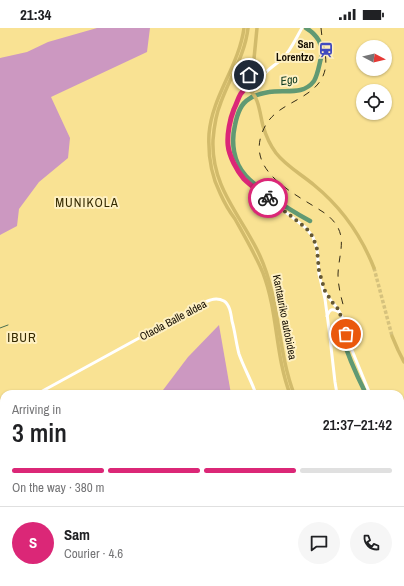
<!DOCTYPE html>
<meta charset="utf-8">
<style>
:root{--surface:#fff;--page:#f6f6f6;--text:#202124;--muted:#757577;--line:#e0e0e0;--accent:#db2777}
body{margin:0;font-family:"Archivo Narrow",sans-serif;background:var(--page);color:var(--text);height:100vh;display:flex;flex-direction:column;font-size:15px;white-space:nowrap}
*{box-sizing:border-box;margin:0}
p{font-size:13px;color:var(--muted)}
.icon{flex:none;width:22px;height:22px;fill:none;stroke:currentColor;stroke-width:2;stroke-linecap:round;stroke-linejoin:round}
.map{position:relative;flex:1;overflow:hidden}
.sheet{position:absolute;left:0px;top:362px;width:404px;height:196px;display:flex;flex-direction:column;background:var(--surface);border-radius:12px 12px 0 0;box-shadow:0 1px 3px #0004}
.sheet>*{flex:none}
.needle{width:26px;rotate:97deg}
.fabs{position:absolute;left:356px;top:12px;display:grid;gap:8px}
.fabs a{display:grid;place-items:center;width:36px;height:36px;border-radius:50%;background:var(--surface);box-shadow:0 1px 3px #0004;font-size:20px}
.pin{position:absolute;display:grid;place-items:center;width:34px;height:34px;color:#fff;margin:-17px;border:2px solid #fff;border-radius:50%;box-shadow:0 1px 4px #0007}
.courier{position:absolute;display:grid;place-items:center;width:40px;height:40px;margin:-20px;border:3px solid #db2777;border-radius:50%;background:#fff;color:#222;box-shadow:0 1px 5px #0007}
.headline em{font-style:normal;font-weight:600}
.headline div{display:flex;flex-direction:column-reverse}
.headline{display:flex;align-items:center;justify-content:space-between;height:68px;padding:0 12px}
h1{font-size:26px;font-weight:600;line-height:30px}
.bar{display:grid;grid-template-columns:repeat(4,1fr);gap:6px 4px;align-content:center;height:48px;padding:0 12px}
.bar i{height:5px;border-radius:3px;background:var(--line)}
.bar .selected{background:var(--accent)}
.bar p{grid-column:span 4}
.line{display:flex;align-items:center;gap:10px;padding:0 12px;border-top:1px solid var(--line)}
.line div{flex:1}
.round{display:grid;place-items:center;flex:none;width:42px;height:42px;border-radius:21px;background:var(--page)}
.status{display:flex;justify-content:space-between;align-items:center;height:28px;padding:0 20px;background:var(--surface);direction:ltr}
.status svg{height:11px;fill:currentColor}
.map>svg:first-child{display:block}
.forest{fill:#cc98c1}
.lines{fill:none;stroke-linecap:round;stroke-linejoin:round}
.stream{stroke:#4a6f50;stroke-width:1}
.river{stroke:#619973;stroke-width:4.5}
.highway-tunnel{stroke:#d6c27d;stroke-width:3.5;stroke-dasharray:3.5 2;stroke-linecap:butt}
.secondary{stroke:#fff;stroke-width:3}
.highway{stroke:#d2bb6b;stroke-width:3.5}
.rail{stroke:#362d17;stroke-width:1;stroke-dasharray:7 7;stroke-linecap:butt}
.done{stroke:#645733;stroke-width:4;stroke-dasharray:0 7.2}
.route{stroke:#db2777;stroke-width:5}
.labels{text-anchor:middle;dominant-baseline:central;stroke-width:4;stroke-linejoin:round;paint-order:stroke}
.poi-label{font-size:11px;font-weight:bold;fill:#130c00;stroke:#fef0c2;text-anchor:end}
.street-label{font-size:11px;fill:#130c00;stroke:#fef0c2}
.water-label{font-size:12px;font-style:italic;fill:#06341b;stroke:#fef0c2}
.quarter-label{font-size:13px;letter-spacing:1px;fill:#342900;stroke:#fef0c2}
</style>
<div class="status"><b>21:34</b><svg viewBox="0 0 49 12"><path d="M0 12V9h3v3zM5 12V6h3v6zM10 12V3h3v9zM15 12V0h3v12zM26 1h20v11H26zM47 4h2v5h-2z"/></svg></div>
<div class="map">
<svg width="404" height="558" viewBox="0 0 404 558">
<rect width="100%" height="100%" fill="#f9e293"/>
<!-- forest -->
<g class="forest">
<polygon points="97,0 150,0 147,24 51,69 70,110 68,130 39,154 19,181 17,198 0,207 0,30 27,24 48,14"/>
<polygon points="219,297 231,366 160,366 188,329"/>
<polygon points="39,554 88,554 85,558 37,558"/>
</g>
<g class="lines">
<!-- stream -->
<polyline class="stream" points="0,300 8,297"/>
<!-- river -->
<g class="river">
<path d="M 306,0 C 316,6 325,17 321,30 C 319,37 318,46 314,53 C 303,68 284,61 269,64 C 263,65 254,67 249,71 C 240,76 237,87 235,97 C 231,114 233,134 246,148 C 253,156 263,162 272,169 C 284,178 297,186 310,193"/>
<path d="M 341,305 C 347,326 356,346 366,366"/>
<polyline points="400,436 404,443"/>
</g>
<!-- highway-tunnel -->
<polyline class="highway-tunnel" points="374,240 392,308"/>
<!-- secondary -->
<g class="secondary">
<path d="M 260,52 C 265,42 275,38 283,30 C 291,22 296,10 302,0"/>
<polyline points="244,55 241,64 232,85 230,95 228,118 230,126 239,145 247,154 306,200 313,209 317,221 319,246 325,271 329,301 335,354 337,366"/>
<polyline points="324,262 328,269 338,281 343,291 349,315 370,366"/>
<path d="M 327,288 C 330,281 332,280 339,284"/>
<path d="M 37,366 L 203,275 C 210,272 216,269 224,273 C 230,277 231,286 232,293 C 235,303 236,315 239,326 C 244,340 251,352 256,366"/>
<polyline points="0,377 4,377"/>
<polyline points="400,428 404,435"/>
<polyline points="400,474 404,479"/>
</g>
<!-- highway -->
<g class="highway">
<path d="M 244,0 C 239,38 212,68 209,106 C 208,126 211,147 220,165 C 224,174 229,183 235,191 C 245,209 255,226 263,245 C 278,284 275,327 290,366"/>
<path d="M 248,0 C 245,27 230,49 221,74 C 216,86 214,99 213,112 C 211,160 242,188 260,228 C 280,272 277,321 294,366"/>
<path d="M 255,35 C 256,41 259,44 265,44"/>
<polyline points="254,46 253,41 257,0"/>
<path d="M 247,48 L 254,46 C 270,55 251,70 245,58 C 244,56 244,54 245,52 C 246,48 251,40 254,35"/>
<path d="M 249,62 C 259,68 260,87 263,98 C 266,108 270,117 276,125 C 286,138 301,146 314,157 C 341,179 361,207 374,240"/>
<polyline points="392,308 398,322 404,334"/>
<polyline points="338,558 338,554"/>
<polyline points="341,558 342,554"/>
</g>
<!-- rail -->
<path class="rail" d="M 321,0 C 322,17 330,32 323,48 C 316,64 297,71 283,80 C 272,87 265,95 261,108 C 249,147 300,168 326,186 C 350,205 339,222 338,246 C 338,258 341,269 344,280"/>
</g>
<g class="lines">
<!-- done -->
<polyline class="done" points="268,170 306,200 313,209 317,221 319,243 325,263 332,274 338,281 342,291 346,306"/>
<!-- route -->
<path class="route" d="M 249,47 L 245,52 L 245,57 L 247,60 C 239,64 238,73 234,81 C 230,91 227,106 228,117 C 229,128 237,143 244,151 C 251,158 260,164 268,170"/>
</g>
<!-- icons -->
<defs>
<g id="station-bare" transform="scale(1.2)"><path d="M-3-6H3Q5-6 5-4V2Q5 4 3 4L4.5 6H3L1.5 4h-3L-3 6H-4.5L-3 4Q-5 4-5 2V-4Q-5-6-3-6ZM-3.5-4v3h7v-3ZM-3.5 1v1.5H-2V1ZM2 1v1.5H3.5V1Z" fill="#414abf" stroke="#fef0c2" stroke-width="2.5" paint-order="stroke"/></g>
</defs>
<g fill-rule="evenodd">
<use href="#station-bare" x="326" y="22"/>
</g>
<g class="labels">
<!-- poi labels -->
<g class="poi-label">
<text x="314" y="16">San<tspan x="314" dy="13">Lorentzo</tspan></text>
</g>
<!-- street labels -->
<g class="street-label">
<text transform="translate(285 289) rotate(79)">Kantauriko autobidea</text>
<text transform="translate(173 292) rotate(-28)">Otaola Balle aldea</text>
</g>
<!-- water labels -->
<g class="water-label">
<text transform="translate(289 52) rotate(-8)">Ego</text>
</g>
<!-- quarter labels -->
<g class="quarter-label">
<text x="87" y="174">MUNIKOLA</text>
<text x="22" y="309">IBUR</text>
</g>
</g>
</svg>
<div class="fabs">
<a><svg class="needle" viewBox="-14 -14 28 28"><path d="M0-13l5 13h-10z" fill="#e53935"/><path d="M0 13l5-13h-10z" fill="#757577"/></svg></a>
<a><svg class="icon" aria-label="locate" viewBox="0 0 24 24"><circle cx="12" cy="12" r="6"/><path d="M12 2v4M12 18v4M2 12h4M18 12h4"/></svg></a>
</div>
<div class="pin" style="left:346px;top:306px;background:#ea580c"><svg class="icon" aria-label="bag" viewBox="0 0 24 24"><path d="M5 8h14l-1 12H6zM9 8a3 3 0 0 1 6 0"/></svg></div>
<div class="pin" style="left:249px;top:47px;background:#1f2937"><svg class="icon" aria-label="home" viewBox="0 0 24 24"><path d="M3 11l9-7 9 7M6 9v11h12V9"/></svg></div>
<div class="courier" style="left:268px;top:170px"><svg class="icon" aria-label="bike" viewBox="0 0 24 24"><circle cx="6" cy="16" r="4"/><circle cx="18" cy="16" r="4"/><path d="M6 16l4-8h5l3 8M10 8l3 8H6M13 5h3"/></svg></div>
<section class="sheet">
<div class="headline"><div><h1>3 min</h1><p>Arriving in</p></div><em>21:37–21:42</em></div>
<div class="bar"><i class="selected"></i><i class="selected"></i><i class="selected"></i><i></i><p>On the way · 380 m</p></div>
<div class="line" style="height:72px"><b class="round" style="background:var(--accent);color:#fff">S</b><div><b>Sam</b><p>Courier · 4.6</p></div><a class="round"><svg class="icon" aria-label="chat" viewBox="0 0 24 24"><path d="M4 5h16v11H9l-5 4z"/></svg></a><a class="round"><svg class="icon" aria-label="phone" viewBox="0 0 24 24"><path d="M5 4h4l2 5-3 2q2 4 5 5l2-3 5 2v4C11 20 4 13 5 4z"/></svg></a></div>
</section>
</div>
